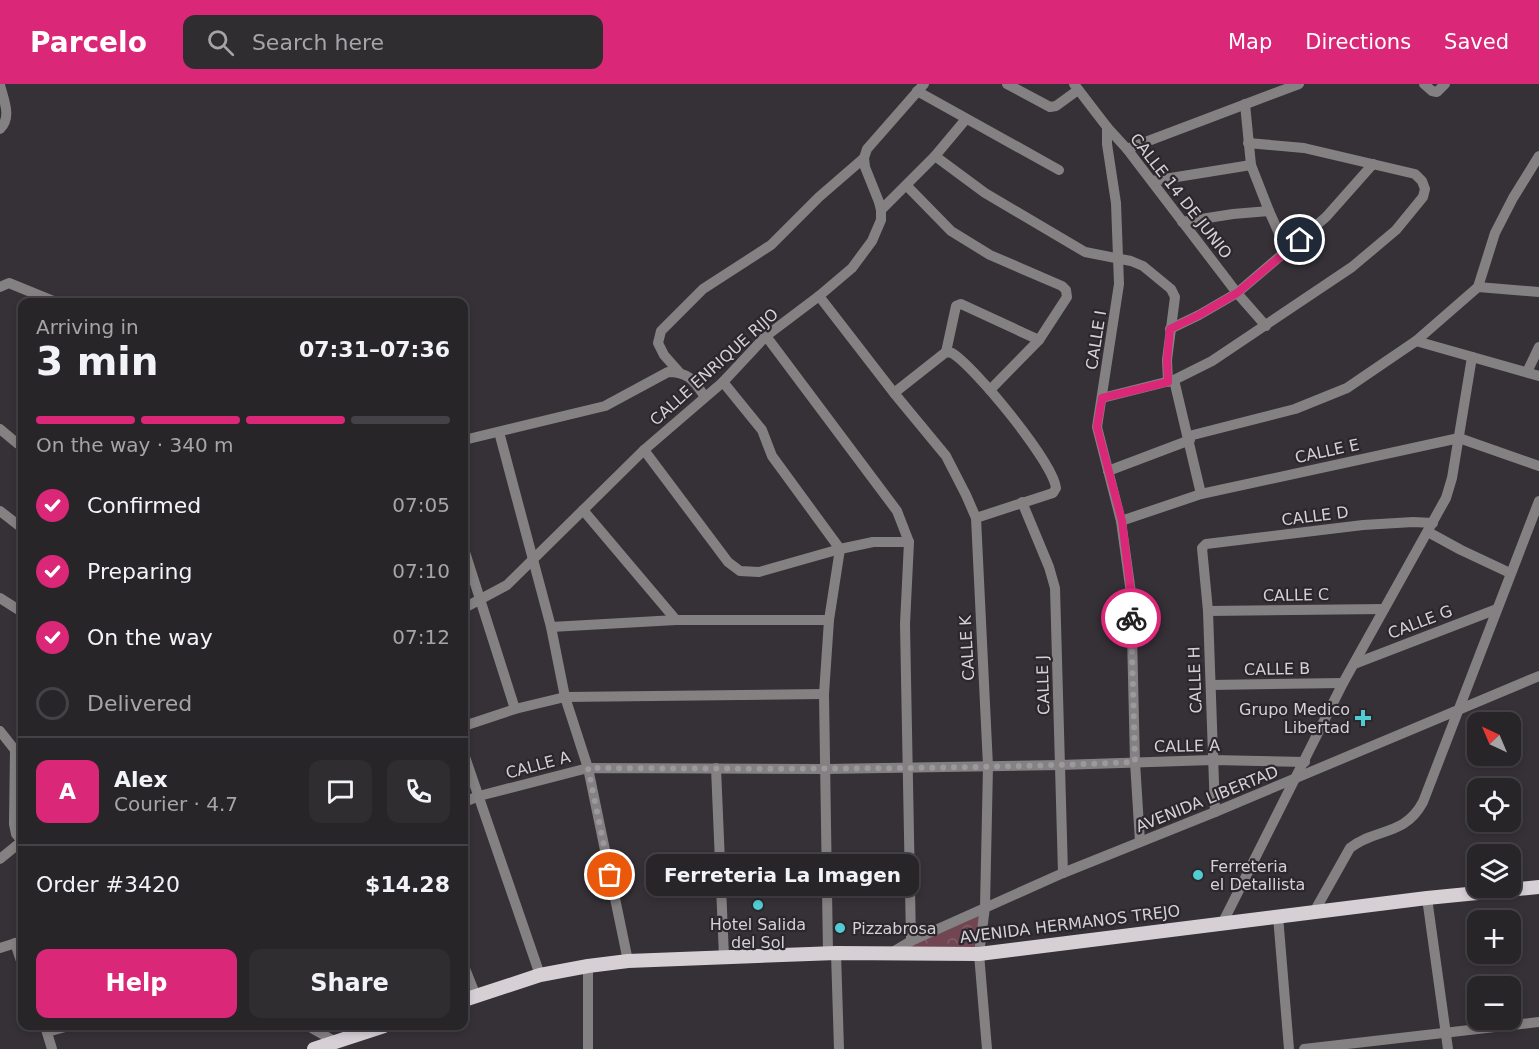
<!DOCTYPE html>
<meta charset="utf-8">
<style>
:root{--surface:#282529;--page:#302d31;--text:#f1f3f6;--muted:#a5a5a8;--line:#444246;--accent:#db2777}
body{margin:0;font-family:"DejaVu Sans",sans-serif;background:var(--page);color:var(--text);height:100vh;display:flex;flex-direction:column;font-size:22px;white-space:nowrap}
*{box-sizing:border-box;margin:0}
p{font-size:20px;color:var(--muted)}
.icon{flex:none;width:33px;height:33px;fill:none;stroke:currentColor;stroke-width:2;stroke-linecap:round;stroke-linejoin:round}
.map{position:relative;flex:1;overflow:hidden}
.drawer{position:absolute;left:18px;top:214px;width:450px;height:732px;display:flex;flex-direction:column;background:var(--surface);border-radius:12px;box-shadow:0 3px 9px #0003,0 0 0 2px var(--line)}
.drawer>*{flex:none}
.needle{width:39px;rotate:316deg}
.fabs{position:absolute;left:1467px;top:628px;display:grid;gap:12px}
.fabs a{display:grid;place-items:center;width:54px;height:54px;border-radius:12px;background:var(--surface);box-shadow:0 3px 9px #0003,0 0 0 2px var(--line);font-size:30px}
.pin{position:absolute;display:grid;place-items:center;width:51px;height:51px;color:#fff;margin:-26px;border:3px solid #fff;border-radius:50%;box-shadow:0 2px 6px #0007}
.courier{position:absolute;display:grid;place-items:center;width:60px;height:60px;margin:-30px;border:4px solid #db2777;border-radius:50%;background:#fff;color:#222;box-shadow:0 2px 8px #0007}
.bubble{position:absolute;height:42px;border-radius:12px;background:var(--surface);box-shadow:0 3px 9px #0003,0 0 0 2px var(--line);font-size:20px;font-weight:600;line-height:42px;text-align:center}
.head em{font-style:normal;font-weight:600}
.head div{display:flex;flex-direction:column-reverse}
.head{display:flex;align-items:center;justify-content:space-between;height:102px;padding:0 18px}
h1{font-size:39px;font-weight:600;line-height:45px}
.bar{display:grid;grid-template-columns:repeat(4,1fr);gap:9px 6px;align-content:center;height:72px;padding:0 18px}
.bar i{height:8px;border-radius:4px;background:var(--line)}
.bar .current{background:var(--accent)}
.bar p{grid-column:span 4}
.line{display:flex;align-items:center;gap:15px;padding:0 18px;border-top:2px solid var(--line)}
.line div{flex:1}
.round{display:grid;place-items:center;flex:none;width:63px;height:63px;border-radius:12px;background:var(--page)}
ol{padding:0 18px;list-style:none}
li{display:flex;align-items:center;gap:18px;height:66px}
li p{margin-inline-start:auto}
li .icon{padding:6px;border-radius:50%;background:var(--accent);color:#fff;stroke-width:4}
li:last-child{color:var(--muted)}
li i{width:33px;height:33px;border:3px solid var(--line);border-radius:50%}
.primary-button{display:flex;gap:12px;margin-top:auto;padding:12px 18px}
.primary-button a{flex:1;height:69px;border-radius:12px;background:var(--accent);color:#fff;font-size:24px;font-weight:600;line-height:69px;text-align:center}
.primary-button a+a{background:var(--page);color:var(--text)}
header{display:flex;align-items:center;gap:36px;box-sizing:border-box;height:84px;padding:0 30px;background:var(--accent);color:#fff}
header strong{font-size:28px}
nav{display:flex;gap:33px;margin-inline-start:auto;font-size:21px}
.search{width:420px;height:54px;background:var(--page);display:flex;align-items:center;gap:15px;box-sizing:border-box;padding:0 21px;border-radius:12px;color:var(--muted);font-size:22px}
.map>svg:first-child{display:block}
.park{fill:url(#park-crowns)}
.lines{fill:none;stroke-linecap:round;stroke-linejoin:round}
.minor{stroke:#848183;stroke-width:10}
.major{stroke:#d6cfd3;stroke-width:14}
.done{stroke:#9c999e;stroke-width:6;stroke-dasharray:0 10.8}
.route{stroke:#db2777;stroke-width:8}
.poi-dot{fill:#51ccd3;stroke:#2b272d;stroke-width:2}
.labels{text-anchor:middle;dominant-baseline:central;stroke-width:4.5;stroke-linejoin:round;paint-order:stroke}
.street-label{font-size:16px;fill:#d4d1d5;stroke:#2b272d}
.poi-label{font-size:16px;fill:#d4d1d5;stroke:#2b272d;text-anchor:start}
</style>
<header>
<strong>Parcelo</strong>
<div class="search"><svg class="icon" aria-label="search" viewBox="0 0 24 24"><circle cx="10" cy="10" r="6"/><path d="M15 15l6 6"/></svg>Search here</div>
<nav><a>Map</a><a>Directions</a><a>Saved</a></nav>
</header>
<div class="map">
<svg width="1539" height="965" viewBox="0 0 1539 965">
<defs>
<pattern id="park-crowns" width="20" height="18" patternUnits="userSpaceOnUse" patternTransform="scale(1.5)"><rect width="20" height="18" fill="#714552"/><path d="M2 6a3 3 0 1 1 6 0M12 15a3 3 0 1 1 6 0" fill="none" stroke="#845f6a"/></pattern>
</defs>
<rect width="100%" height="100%" fill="#353137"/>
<!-- park -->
<polygon class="park" points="985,823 979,870 888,871"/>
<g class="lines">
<!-- minor -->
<g class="minor">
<polyline points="1007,0 1050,23 1056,22 1078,6"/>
<polyline points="1074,0 1107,43 1127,65 1237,209 1266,242"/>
<polyline points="1424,0 1432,7 1437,8 1445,0"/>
<path d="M 0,1 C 4,17 12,33 0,45"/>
<polyline points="917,7 1059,86"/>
<polyline points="1245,20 1251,81 1269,127 1287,167"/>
<polyline points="1107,43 1107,60 1116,119 1119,200 1097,343 1121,437 1131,509 1135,678 1140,758"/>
<polyline points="1127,65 1299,0"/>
<polyline points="935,72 985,109 1085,168 1131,177 1143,182 1171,205 1175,213 1167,276 1168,298"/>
<polyline points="1152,97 1251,81"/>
<polyline points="907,102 951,147 990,171 1062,202 1066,206 1067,213 1039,256 990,306"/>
<polyline points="881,126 935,72 966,35"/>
<polyline points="1182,138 1233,130 1269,127"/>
<polyline points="0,203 9,199 58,219"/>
<polyline points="1478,203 1495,149 1513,114 1539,72"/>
<polyline points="819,212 894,309 946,372 966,411 976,434 988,682 985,823 979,870 987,965"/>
<polyline points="1170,245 1199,231 1237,209 1326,133 1373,80"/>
<polyline points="766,252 897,427 909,458 905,540 911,857"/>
<polyline points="1416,257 1539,292"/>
<polyline points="946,268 956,222 961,220 1039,256"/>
<polyline points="679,288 664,271 658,259 661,247 703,205 771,161 819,113 864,74"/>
<polyline points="1527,288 1539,263"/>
<polyline points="1174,296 1201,410"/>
<polyline points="723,298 762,346 772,372 840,465 829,536 824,610 828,870"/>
<path d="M 894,309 L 946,268 L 952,269 C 975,283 1053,378 1056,404 L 1053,409 L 976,434"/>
<polyline points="1102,314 1174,296 1212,277 1352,183 1396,146 1423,113 1425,105 1422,97 1415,90 1304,64 1248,59"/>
<polyline points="0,345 18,360 22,361"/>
<polyline points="499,348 551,543 565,613 588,684 628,877"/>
<polyline points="1189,352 1295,325 1347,304 1416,257 1478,203 1539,208"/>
<path d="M 464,356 L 605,322 L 668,288 C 689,288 694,297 705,313"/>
<polyline points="644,366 728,478 740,487 759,488 840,465 873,458 909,458"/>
<polyline points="1108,387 1190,356"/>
<polyline points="1022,418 1049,483 1055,504 1063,789"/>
<polyline points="583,426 676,536"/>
<polyline points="0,427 22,444"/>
<polyline points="1121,437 1201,410 1459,354 1539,382"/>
<polyline points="1428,448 1461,466 1510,489"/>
<polyline points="464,465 515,625"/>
<polyline points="0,514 22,528"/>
<polyline points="464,524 507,501 644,366 723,298 766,252 819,212 852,184 872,157 881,136 881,126 879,118 865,83 864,74 867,65 924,0"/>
<polyline points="1208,527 1384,525"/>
<polyline points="551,543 676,536 829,536"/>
<polyline points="1354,580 1497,525"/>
<polyline points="1211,601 1343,599"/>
<polyline points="464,642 515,625 565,613 824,610"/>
<polyline points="0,647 15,666 14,740 16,750 22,757"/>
<polyline points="464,670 540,891"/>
<polyline points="716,684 724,873"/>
<polyline points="464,718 479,712 588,684 826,685 1060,681 1212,676 1305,678"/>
<polyline points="1215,728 1208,527 1202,464 1206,460 1363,441 1413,438 1433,439"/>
<polyline points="0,775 22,757"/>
<polyline points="1427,814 1448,965"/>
<path d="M 1314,828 L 1350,764 C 1377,743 1404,753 1423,718 L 1539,417"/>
<polyline points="1278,832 1289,965"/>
<polyline points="1223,838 1343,599 1446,414 1452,394 1472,273"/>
<polyline points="15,859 22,880"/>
<polyline points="0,864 22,857"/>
<polyline points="836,869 839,965"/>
<polyline points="891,869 911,857 1063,789 1215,728 1539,592"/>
<polyline points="464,882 476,912"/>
<polyline points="588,882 588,965"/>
<polyline points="45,942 52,965"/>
<polyline points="308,942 336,958"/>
<polyline points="47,948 69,942"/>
<polyline points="1304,965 1539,938"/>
</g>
<!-- major -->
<g class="major">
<polyline points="464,916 540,891 588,882 628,877 836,869 979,870 1427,814 1539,803"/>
<polyline points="314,965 384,942"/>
</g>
</g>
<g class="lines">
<!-- done -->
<path class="done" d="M 610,791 L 588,684 C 770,685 953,686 1135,678 L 1131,534"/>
<!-- route -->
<polyline class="route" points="1131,534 1131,509 1122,437 1097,343 1102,314 1168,298 1167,276 1170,245 1199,231 1237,209 1300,156"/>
</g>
<!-- markers -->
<g class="poi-dot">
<path d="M1360 625h6v6h6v6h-6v6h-6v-6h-6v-6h6z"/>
<circle cx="1198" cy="791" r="6"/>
<circle cx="758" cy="821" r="6"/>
<circle cx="840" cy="844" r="6"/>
</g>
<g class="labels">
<!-- street labels -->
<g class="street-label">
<text transform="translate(1181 112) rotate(52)">CALLE 14 DE JUNIO</text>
<text transform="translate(1096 256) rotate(-81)">CALLE I</text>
<text transform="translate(714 283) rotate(-42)">CALLE ENRIQUE RIJO</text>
<text transform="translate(1327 367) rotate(-12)">CALLE E</text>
<text transform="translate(1315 432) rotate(-7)">CALLE D</text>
<text transform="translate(1296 511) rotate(-1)">CALLE C</text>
<text transform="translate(1420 538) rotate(-21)">CALLE G</text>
<text transform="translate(967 564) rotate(-93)">CALLE K</text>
<text transform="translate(1277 585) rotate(-1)">CALLE B</text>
<text transform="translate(1195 596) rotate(-92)">CALLE H</text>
<text transform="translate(1043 601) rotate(-92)">CALLE J</text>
<text transform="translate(1187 662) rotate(-1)">CALLE A</text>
<text transform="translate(538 681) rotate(-15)">CALLE A</text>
<text transform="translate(1207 715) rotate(-22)">AVENIDA LIBERTAD</text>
<text transform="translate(1070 840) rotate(-7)">AVENIDA HERMANOS TREJO</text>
</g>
<!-- poi labels -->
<g class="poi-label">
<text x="1350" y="625" text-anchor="end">Grupo Medico<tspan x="1350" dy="18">Libertad</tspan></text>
<text x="1210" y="782">Ferreteria<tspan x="1210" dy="18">el Detallista</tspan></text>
<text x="758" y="840" text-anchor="middle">Hotel Salida<tspan x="758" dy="18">del Sol</tspan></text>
<text x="852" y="844">Pizzabrosa</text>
</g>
</g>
</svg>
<div class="fabs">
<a><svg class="needle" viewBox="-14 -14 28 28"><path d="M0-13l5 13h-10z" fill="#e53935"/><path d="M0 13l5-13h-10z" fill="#a5a5a8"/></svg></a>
<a><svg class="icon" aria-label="locate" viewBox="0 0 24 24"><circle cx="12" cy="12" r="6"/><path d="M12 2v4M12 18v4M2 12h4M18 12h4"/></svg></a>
<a><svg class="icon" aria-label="layers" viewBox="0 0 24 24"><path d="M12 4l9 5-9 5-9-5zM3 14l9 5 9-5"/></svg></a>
<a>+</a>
<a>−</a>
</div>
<div class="pin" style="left:610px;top:791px;background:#ea580c"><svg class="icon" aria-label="bag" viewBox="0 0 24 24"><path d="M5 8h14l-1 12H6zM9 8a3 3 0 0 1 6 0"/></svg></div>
<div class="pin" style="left:1300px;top:156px;background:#1f2937"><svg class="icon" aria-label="home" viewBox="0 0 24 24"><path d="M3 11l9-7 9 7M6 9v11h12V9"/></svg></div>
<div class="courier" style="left:1131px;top:534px"><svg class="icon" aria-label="bike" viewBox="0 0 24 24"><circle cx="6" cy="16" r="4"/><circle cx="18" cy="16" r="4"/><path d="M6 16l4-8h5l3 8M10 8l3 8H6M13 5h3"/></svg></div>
<div class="bubble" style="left:646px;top:770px;width:273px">Ferreteria La Imagen</div>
<section class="drawer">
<div class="head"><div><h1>3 min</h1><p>Arriving in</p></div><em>07:31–07:36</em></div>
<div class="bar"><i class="current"></i><i class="current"></i><i class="current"></i><i></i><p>On the way · 340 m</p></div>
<ol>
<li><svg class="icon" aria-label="check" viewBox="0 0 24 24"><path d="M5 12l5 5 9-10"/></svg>Confirmed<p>07:05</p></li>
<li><svg class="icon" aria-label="check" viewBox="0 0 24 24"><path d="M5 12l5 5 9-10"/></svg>Preparing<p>07:10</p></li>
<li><svg class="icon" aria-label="check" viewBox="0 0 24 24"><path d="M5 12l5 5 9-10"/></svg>On the way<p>07:12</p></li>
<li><i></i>Delivered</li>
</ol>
<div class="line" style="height:108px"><b class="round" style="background:var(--accent);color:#fff">A</b><div><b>Alex</b><p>Courier · 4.7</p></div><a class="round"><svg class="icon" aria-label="chat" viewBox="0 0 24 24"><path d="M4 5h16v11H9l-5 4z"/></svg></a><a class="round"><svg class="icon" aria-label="phone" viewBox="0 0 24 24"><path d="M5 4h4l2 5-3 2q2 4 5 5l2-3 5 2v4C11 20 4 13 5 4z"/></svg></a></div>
<div class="line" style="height:78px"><div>Order #3420</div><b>$14.28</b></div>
<div class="primary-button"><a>Help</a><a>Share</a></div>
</section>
</div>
